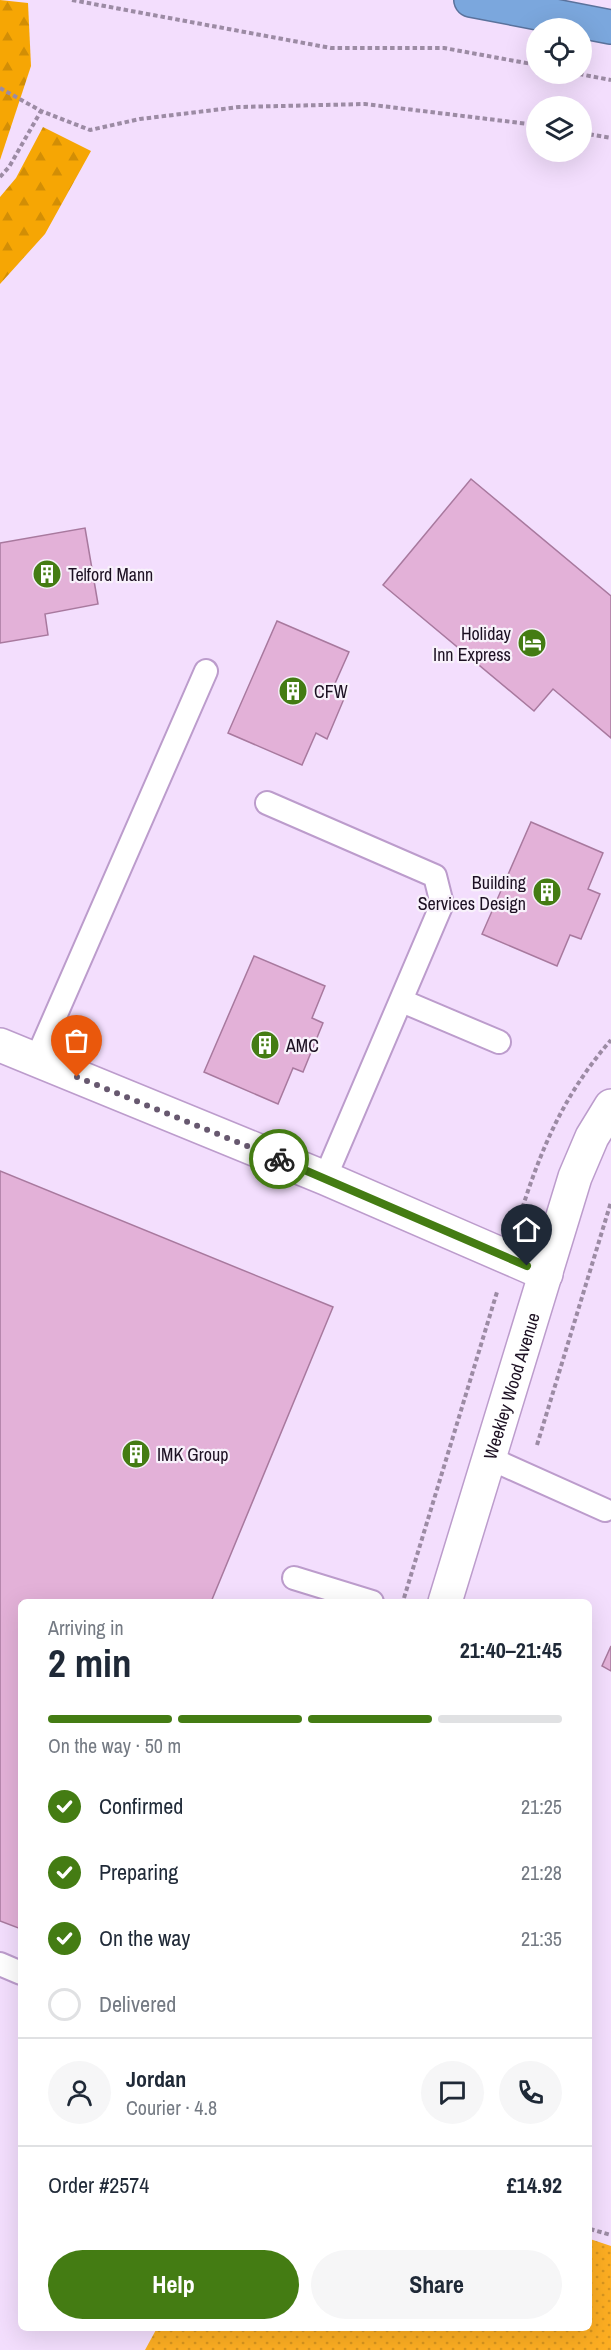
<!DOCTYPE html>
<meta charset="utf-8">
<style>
:root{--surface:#fff;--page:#f6f6f7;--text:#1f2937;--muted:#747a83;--line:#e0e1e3;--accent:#447c13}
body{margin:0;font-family:"Archivo Narrow",sans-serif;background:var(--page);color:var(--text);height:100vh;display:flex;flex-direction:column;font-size:22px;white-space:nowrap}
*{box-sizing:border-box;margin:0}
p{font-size:20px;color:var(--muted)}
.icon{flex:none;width:33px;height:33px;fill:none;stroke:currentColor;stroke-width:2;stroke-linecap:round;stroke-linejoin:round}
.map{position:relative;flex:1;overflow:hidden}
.side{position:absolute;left:18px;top:1599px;width:574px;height:732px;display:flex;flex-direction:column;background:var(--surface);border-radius:9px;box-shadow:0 6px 24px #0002}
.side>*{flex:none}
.buttons{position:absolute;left:526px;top:18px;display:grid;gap:12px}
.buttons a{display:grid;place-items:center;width:66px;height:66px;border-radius:50%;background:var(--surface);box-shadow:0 6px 24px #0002;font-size:30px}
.pin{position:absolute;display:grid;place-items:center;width:51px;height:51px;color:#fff;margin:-62px -26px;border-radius:50% 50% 50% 0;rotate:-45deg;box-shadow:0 0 6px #0007}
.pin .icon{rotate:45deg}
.courier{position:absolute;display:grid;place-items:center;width:60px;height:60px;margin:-30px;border:4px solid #447c13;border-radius:50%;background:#fff;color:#222;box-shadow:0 2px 8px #0007}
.summary em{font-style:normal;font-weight:700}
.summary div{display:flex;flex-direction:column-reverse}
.summary{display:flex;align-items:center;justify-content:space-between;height:102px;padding:0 30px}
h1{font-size:39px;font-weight:700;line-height:45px}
.bar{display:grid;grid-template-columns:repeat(4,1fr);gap:9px 6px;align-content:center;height:72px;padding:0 30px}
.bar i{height:8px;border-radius:4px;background:var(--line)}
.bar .current{background:var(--accent)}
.bar p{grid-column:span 4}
.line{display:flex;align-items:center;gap:15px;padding:0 30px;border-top:2px solid var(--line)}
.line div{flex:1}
.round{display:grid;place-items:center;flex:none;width:63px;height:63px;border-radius:32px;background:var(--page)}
ol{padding:0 30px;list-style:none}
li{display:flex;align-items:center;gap:18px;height:66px}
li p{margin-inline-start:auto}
li .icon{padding:6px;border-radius:50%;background:var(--accent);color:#fff;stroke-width:4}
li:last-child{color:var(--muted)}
li i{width:33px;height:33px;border:3px solid var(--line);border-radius:50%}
.primary-button{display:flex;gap:12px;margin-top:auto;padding:12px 30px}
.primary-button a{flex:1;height:69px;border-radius:36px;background:var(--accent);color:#fff;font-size:24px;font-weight:700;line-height:69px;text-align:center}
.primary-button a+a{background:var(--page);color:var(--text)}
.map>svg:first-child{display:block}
.grass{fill:url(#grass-dots)}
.forest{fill:url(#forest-firs)}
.building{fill:#e3b1d8;stroke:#a8799e;stroke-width:1.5}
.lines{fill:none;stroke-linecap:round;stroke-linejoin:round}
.lane-casing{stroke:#bc9ccc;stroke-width:26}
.street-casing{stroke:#bc9ccc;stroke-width:36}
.highway-casing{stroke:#5a729c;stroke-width:36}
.path{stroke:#9c8ba4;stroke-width:4;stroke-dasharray:4.5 3;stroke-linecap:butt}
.lane{stroke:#fff;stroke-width:22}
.street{stroke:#fff;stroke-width:33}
.highway{stroke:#7ba7dd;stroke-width:33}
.done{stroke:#67586f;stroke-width:6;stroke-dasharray:0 10.8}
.route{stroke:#447c13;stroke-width:8}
.labels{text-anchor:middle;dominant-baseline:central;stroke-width:4.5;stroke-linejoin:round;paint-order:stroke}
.poi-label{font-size:18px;fill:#1c1022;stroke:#f8f1fb;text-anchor:start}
.street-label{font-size:18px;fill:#1c1022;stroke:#f8f1fb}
</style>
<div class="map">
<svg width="611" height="2350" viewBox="0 0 611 2350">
<defs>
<pattern id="grass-dots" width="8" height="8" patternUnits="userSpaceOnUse" patternTransform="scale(1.5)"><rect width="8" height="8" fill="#fdae22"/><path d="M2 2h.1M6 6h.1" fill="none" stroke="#d8951e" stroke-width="1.8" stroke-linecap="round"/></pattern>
<pattern id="forest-firs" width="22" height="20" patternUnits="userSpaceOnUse" patternTransform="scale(1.5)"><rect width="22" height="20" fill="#f6a604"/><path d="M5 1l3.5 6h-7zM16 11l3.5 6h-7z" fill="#d28e05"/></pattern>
</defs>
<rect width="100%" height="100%" fill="#f3defd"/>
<!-- grass -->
<polygon class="grass" points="590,2239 611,2246 611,2350 145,2350 157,2328 590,2328"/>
<!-- forest -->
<g class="forest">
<polygon points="0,0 28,3 31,66 0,160"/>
<polygon points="43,127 91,151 45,234 0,284 0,197 16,178"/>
</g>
<!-- building -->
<g class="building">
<polygon points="471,479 611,596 611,738 553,689 534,711 383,585"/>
<polygon points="85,528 98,604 45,614 48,635 0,643 0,543"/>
<polygon points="277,621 349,652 333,688 346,694 327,739 316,733 302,765 228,733"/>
<polygon points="531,822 603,853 588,889 600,894 581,939 570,935 557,966 482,934"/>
<polygon points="254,956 325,986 312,1018 323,1023 303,1072 293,1068 278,1104 204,1072"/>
<polygon points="0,1171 333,1307 211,1602 21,1602 21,1929 0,1921"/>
<polygon points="611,1646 611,1671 602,1666"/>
</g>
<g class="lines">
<!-- lane casing -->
<g class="lane-casing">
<g id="lane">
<polyline points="267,803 435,876 442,904 325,1178"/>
<polyline points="402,1001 499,1042"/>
<polyline points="36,1060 206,671"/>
<polyline points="489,1458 605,1510"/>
<polyline points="294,1578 372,1602"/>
<polyline points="0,1964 21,1973"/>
</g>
</g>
<!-- street casing -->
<g class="street-casing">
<g id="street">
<polyline points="0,1045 325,1178 546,1274"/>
<path id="s1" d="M 445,1602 L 575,1177 L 592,1137 L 611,1106"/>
</g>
</g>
<!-- highway casing -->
<g class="highway-casing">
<polyline id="highway" points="471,0 611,27"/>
</g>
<!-- path -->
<g class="path">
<polyline points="72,0 331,48 444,48 537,65"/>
<polyline points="579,74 611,80"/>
<polyline points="0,88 41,111 90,130 140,119 239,107 365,104 537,125"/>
<polyline points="582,133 611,138"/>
<polyline points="0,177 9,167 41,111"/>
<path d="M 518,1222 C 539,1153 563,1095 611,1040"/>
<polyline points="537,1445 611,1202"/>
<polyline points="404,1598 497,1292"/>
<polyline points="590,2229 611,2235"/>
</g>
<!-- lane -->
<use href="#lane" class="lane"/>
<!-- street -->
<use href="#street" class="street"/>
<!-- highway -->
<use href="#highway" class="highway"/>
</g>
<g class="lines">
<!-- done -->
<polyline class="done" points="77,1077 279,1159"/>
<!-- route -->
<polyline class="route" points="279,1159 527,1266"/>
</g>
<!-- icons -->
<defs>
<g id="building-disc" transform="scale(1.5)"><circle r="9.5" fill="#447c13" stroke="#f8f1fb"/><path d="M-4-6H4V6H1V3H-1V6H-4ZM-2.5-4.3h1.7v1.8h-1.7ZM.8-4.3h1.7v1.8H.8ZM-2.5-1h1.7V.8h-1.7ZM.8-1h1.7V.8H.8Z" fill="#fff"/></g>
<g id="hotel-disc" transform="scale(1.5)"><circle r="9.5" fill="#447c13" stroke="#f8f1fb"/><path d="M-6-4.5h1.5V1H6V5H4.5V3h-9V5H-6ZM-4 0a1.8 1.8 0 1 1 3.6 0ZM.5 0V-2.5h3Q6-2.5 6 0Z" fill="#fff"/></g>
</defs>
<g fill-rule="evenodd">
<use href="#building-disc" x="47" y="574"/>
<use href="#hotel-disc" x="532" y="643"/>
<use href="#building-disc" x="293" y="691"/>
<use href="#building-disc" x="547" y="892"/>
<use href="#building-disc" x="265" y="1045"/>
<use href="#building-disc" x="136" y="1454"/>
</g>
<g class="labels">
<!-- poi labels -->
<g class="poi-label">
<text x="68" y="574">Telford Mann</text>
<text x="511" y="633" text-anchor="end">Holiday<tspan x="511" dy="21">Inn Express</tspan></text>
<text x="314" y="691">CFW</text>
<text x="526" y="882" text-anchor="end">Building<tspan x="526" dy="21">Services Design</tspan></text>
<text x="286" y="1045">AMC</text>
<text x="157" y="1454">IMK Group</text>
</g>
<!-- street labels -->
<g class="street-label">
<text stroke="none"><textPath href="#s1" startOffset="226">Weekley Wood Avenue</textPath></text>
</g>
</g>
</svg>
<div class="buttons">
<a><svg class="icon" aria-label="locate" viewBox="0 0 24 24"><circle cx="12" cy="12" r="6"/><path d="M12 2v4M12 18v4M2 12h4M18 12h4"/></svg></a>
<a><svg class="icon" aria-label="layers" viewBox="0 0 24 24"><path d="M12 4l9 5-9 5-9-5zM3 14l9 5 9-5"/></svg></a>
</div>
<div class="pin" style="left:77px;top:1077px;background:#ea580c"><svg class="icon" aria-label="bag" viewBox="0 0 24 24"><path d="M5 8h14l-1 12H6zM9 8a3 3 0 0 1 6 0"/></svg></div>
<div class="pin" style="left:527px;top:1266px;background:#1f2937"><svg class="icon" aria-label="home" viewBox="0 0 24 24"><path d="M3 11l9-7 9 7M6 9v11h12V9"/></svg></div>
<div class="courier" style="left:279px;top:1159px"><svg class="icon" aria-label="bike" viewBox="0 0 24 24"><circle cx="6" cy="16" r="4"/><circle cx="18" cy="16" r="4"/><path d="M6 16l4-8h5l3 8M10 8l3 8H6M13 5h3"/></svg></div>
<section class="side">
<div class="summary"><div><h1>2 min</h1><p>Arriving in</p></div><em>21:40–21:45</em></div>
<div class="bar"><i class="current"></i><i class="current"></i><i class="current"></i><i></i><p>On the way · 50 m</p></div>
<ol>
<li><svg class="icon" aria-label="check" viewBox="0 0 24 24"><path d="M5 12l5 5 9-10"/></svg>Confirmed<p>21:25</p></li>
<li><svg class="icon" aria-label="check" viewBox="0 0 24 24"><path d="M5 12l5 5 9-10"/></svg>Preparing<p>21:28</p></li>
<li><svg class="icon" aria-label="check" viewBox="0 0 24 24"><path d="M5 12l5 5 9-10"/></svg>On the way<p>21:35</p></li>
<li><i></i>Delivered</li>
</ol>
<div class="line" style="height:108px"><a class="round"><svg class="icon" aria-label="person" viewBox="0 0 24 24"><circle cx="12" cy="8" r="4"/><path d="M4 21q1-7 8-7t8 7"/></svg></a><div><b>Jordan</b><p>Courier · 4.8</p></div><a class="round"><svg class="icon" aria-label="chat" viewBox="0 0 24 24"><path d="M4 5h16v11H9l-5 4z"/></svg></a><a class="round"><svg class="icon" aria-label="phone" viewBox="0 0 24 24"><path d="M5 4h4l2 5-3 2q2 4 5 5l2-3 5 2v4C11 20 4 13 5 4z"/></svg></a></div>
<div class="line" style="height:78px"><div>Order #2574</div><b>£14.92</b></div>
<div class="primary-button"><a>Help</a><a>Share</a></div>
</section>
</div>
